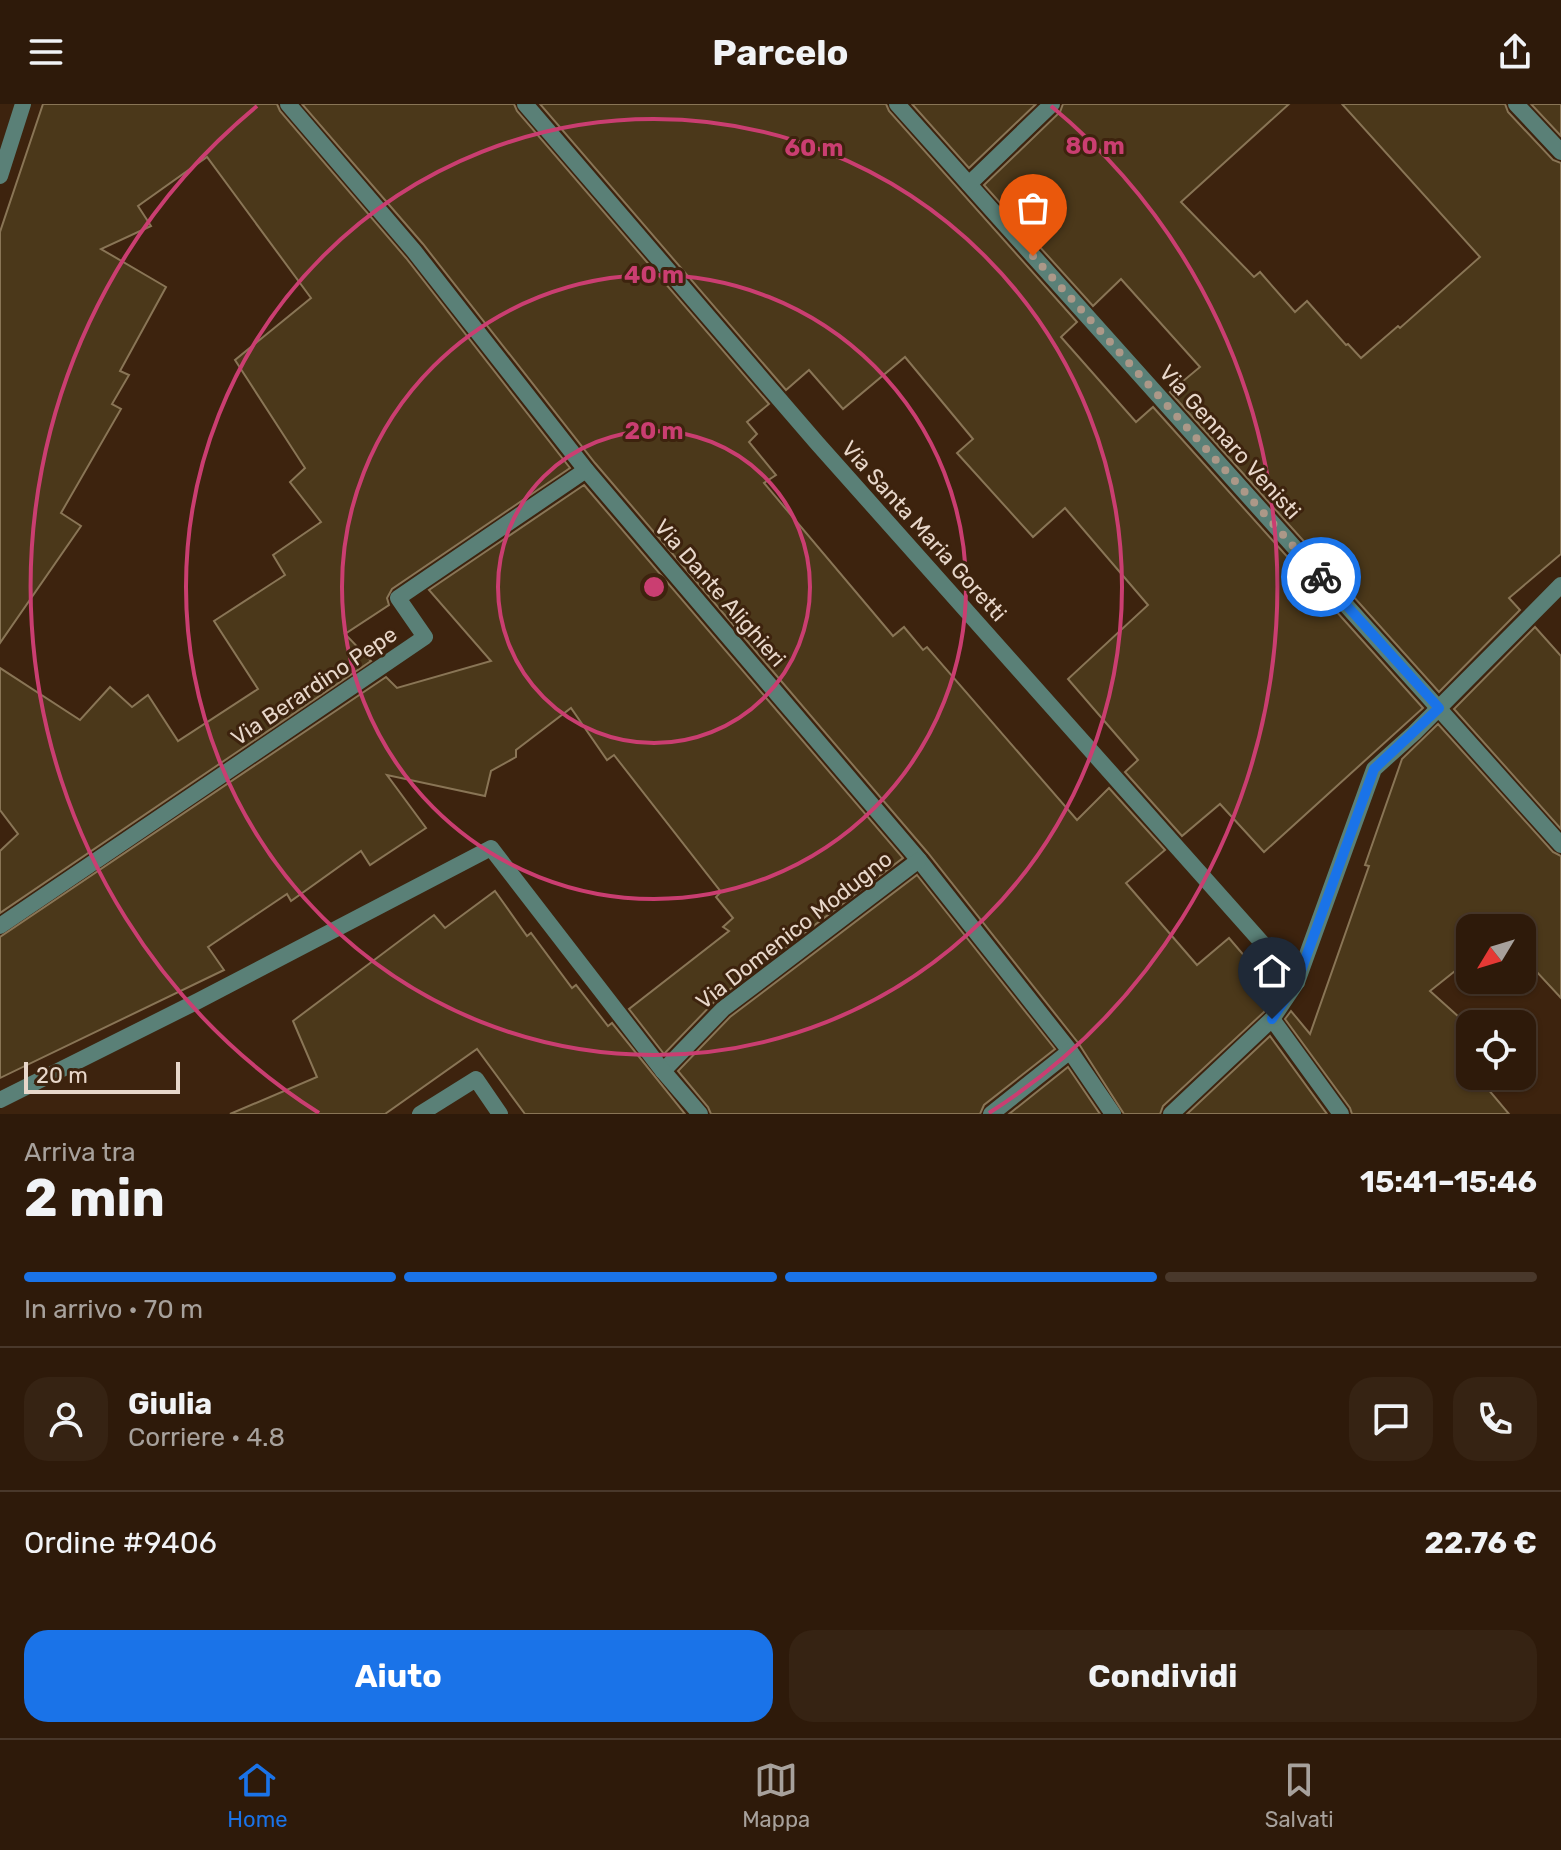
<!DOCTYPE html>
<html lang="it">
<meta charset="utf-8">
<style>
:root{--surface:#2e1a0a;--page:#362313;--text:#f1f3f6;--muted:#a7a19c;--line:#49382b;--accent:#1a73e8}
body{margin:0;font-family:Rubik,sans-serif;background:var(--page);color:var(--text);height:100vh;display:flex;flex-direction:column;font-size:30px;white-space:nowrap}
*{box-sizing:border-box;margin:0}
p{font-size:26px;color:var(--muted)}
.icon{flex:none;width:44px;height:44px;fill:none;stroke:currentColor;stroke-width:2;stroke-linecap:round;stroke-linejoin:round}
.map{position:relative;height:1010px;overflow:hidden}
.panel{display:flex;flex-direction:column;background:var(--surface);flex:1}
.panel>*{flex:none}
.needle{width:52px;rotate:232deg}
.buttons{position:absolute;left:1456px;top:810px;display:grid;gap:16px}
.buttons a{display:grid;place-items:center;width:80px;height:80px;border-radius:16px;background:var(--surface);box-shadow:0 2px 6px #0004,0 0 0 2px var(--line);font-size:40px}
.scale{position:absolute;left:24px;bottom:20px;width:156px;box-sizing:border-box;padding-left:8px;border:4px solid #e8d7ca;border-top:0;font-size:22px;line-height:28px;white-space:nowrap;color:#e8d7ca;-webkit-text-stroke:6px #3d230e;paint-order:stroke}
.pin{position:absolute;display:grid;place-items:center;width:68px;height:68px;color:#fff;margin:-82px -34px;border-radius:50% 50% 50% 0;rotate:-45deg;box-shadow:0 0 8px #0007}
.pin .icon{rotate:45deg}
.courier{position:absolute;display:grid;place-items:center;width:80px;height:80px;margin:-40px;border:6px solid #1a73e8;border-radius:50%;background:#fff;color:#222;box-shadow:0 2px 10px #0007}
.summary em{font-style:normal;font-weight:700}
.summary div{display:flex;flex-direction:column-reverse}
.summary{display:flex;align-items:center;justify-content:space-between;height:136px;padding:0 24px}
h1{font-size:52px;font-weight:700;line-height:60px}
.bar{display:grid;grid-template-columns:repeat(4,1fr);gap:12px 8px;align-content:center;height:96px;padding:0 24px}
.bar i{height:10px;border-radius:6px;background:var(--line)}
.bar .on{background:var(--accent)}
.bar p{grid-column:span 4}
.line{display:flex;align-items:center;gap:20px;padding:0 24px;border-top:2px solid var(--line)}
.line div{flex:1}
.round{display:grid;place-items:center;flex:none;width:84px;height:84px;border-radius:24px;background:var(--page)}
.action{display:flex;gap:16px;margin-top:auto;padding:16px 24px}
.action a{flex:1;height:92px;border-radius:24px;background:var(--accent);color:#fff;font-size:32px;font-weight:700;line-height:92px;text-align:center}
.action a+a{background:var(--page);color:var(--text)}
header{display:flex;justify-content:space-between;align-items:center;height:104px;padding:0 24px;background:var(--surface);font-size:36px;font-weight:700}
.menu{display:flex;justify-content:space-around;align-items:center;height:112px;border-top:2px solid var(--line);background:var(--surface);font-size:22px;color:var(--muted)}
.menu a{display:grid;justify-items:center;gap:4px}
.menu .on{color:var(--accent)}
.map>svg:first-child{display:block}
.building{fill:#4b381a;stroke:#897556;stroke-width:2}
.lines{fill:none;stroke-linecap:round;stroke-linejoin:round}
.street{stroke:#5a8077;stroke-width:16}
.done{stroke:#ac9888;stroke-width:8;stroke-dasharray:0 14.4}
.route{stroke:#1a73e8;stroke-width:10}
.ring{fill:none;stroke:#ca3e71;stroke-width:4}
.labels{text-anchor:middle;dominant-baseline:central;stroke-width:6;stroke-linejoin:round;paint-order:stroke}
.street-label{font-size:22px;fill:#e8d7ca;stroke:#3d230e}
.centre{fill:#ca3e71;stroke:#3d230e;stroke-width:4}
.ring-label{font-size:24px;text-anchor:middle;font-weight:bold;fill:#ca3e71;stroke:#3d230e;stroke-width:6;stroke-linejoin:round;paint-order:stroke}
</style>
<header><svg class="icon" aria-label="menu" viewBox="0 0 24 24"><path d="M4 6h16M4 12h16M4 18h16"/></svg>Parcelo<svg class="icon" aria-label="share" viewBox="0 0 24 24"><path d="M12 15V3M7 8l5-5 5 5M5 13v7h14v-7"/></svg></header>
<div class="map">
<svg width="1561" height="1010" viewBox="0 0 1561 1010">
<rect width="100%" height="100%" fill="#3d230e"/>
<!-- building -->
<g class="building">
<polygon points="43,0 277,0 280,7 406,154 570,364 392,485 387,494 389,501 345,530 371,557 0,809 0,747 18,730 0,706 0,564 80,616 110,583 132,603 148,591 178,637 258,585 214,517 285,471 273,451 321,418 290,378 305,364 235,256 311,194 207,53 138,102 151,122 101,145 166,183 120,267 129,271 112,300 121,305 61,409 81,422 0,539 0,128"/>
<polygon points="302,0 514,0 517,7 769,300 747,318 757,330 749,338 776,371 764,379 893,532 904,523 923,546 927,543 1077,716 1109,684 1165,746 1126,779 1197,861 1229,834 1276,889 1264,908 1163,1002 1160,1010 1124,1010 1079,940 928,749 595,359 423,140"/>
<polygon points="540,0 886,0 889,7 1077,218 1061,233 1136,318 1153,303 1423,604 1264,748 1220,700 1182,732 1125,668 1138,656 1068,575 1148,501 1065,404 1033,433 957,349 973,335 905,253 843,305 809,266 786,286"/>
<polygon points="912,0 1036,0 969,64"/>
<polygon points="1063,0 1289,0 1181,98 1254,173 1260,168 1295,208 1307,197 1346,241 1348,240 1361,254 1398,222 1400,224 1480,153 1342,0 1505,0 1508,8 1553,56 1561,59 1561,450 1509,494 1520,506 1439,588 1170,288 1200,263 1121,175 1093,202 984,81 1060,8"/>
<polygon points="1531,0 1561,0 1561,32"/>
<polygon points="584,381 903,754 716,896 664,950 629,905 729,827 723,823 733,814 716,793 721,788 614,651 607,656 571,604 516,646 516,653 491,667 485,692 387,671 426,724 370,761 361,747 291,797 287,790 208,843 224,866 0,974 0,833 386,573 397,584 491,557 429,486"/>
<polygon points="1535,523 1561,552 1561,725 1454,605"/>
<polygon points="1438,620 1553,748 1561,752 1561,894 1522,852 1522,824 1470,824 1470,855 1430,887 1470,923 1470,930 1457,948 1470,963 1470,972 1477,972 1509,1010 1352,1010 1350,1004 1285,915 1291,907 1310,930 1369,762 1365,761 1402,655"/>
<polygon points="917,771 1055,945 984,1001 980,1010 711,1010 708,1003 678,967 730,913"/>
<polygon points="495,787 527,832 531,829 572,884 576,881 608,922 612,919 685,1010 525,1010 477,945 385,1010 230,1010 317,973 293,917 434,811 445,824"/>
<polygon points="1270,932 1327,1010 1187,1010"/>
<polygon points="1068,963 1100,1010 1009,1010"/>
</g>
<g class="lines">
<!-- street -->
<g class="street">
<polyline points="288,0 414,147 586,366 919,756 1070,947 1113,1010"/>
<polyline points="525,0 817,339 1297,878"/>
<polyline points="897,0 1561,741"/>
<polyline points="1516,0 1561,48"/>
<polyline points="0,72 23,0"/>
<polyline points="969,80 1052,0"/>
<polyline points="0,822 425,533 398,494 586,366"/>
<polyline points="1272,915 1341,1010"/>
<polyline points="663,967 723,905 919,756"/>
<polyline points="0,996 198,897 491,744 663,967 700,1010"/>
<polyline points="420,1010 476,975 500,1010"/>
<polyline points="991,1010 1070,947"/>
<polyline points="1171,1010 1272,915 1297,878 1374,665 1414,629 1561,481"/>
</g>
</g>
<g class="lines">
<!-- done -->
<polyline class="done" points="1033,152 1321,473"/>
<!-- route -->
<polyline class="route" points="1272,915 1297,878 1374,665 1439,604 1321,473"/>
</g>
<!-- distance rings -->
<g class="ring">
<circle cx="654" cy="483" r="156"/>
<circle cx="654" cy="483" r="312"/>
<circle cx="654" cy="483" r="468"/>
<path d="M319 1009A624 624 0 0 1 257 2M1051 2A624 624 0 0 1 989 1009"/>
</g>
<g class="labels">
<!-- street labels -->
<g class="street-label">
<text transform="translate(1230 338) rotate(48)">Via Gennaro Venisti</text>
<text transform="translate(924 427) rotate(48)">Via Santa Maria Goretti</text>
<text transform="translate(720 489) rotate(49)">Via Dante Alighieri</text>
<text transform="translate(314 582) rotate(-34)">Via Berardino Pepe</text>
<text transform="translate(794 826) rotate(-38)">Via Domenico Modugno</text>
</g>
</g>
<circle cx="654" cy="483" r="12" class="centre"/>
<g class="ring-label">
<text x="1095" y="50">80 m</text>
<text x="814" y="52">60 m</text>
<text x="654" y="179">40 m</text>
<text x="654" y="335">20 m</text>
</g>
</svg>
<div class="buttons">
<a><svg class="needle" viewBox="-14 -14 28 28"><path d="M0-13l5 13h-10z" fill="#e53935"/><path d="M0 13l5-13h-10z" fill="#a7a19c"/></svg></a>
<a><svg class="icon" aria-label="locate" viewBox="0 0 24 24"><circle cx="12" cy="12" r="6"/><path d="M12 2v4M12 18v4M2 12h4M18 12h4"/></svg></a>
</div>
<div class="scale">20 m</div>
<div class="pin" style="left:1033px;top:152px;background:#ea580c"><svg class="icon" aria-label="bag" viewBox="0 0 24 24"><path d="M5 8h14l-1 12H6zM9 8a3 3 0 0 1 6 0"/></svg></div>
<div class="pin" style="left:1272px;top:915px;background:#1f2937"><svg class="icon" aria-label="home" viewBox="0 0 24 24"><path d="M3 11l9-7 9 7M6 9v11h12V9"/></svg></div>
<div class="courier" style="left:1321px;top:473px"><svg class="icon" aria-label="bike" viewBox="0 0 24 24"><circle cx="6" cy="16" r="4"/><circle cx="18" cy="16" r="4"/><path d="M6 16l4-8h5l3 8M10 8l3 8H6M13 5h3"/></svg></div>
</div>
<section class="panel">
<div class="summary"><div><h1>2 min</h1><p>Arriva tra</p></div><em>15:41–15:46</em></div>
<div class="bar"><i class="on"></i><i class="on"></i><i class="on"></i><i></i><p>In arrivo · 70 m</p></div>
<div class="line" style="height:144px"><a class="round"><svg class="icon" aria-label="person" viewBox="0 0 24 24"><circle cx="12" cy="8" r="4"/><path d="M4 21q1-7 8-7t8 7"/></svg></a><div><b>Giulia</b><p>Corriere · 4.8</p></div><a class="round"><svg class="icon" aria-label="chat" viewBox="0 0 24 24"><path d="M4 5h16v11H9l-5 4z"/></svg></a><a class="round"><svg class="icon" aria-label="phone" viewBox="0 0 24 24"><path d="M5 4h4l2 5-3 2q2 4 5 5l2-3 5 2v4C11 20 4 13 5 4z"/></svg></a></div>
<div class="line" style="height:104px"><div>Ordine #9406</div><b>22.76 €</b></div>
<div class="action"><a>Aiuto</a><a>Condividi</a></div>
</section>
<nav class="menu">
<a class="on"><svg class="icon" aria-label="home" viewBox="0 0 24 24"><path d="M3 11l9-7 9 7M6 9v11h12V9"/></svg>Home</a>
<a><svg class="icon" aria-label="map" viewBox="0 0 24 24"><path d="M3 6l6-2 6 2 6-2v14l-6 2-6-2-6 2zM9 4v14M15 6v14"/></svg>Mappa</a>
<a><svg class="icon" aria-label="saved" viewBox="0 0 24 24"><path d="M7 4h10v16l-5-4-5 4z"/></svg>Salvati</a>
</nav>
